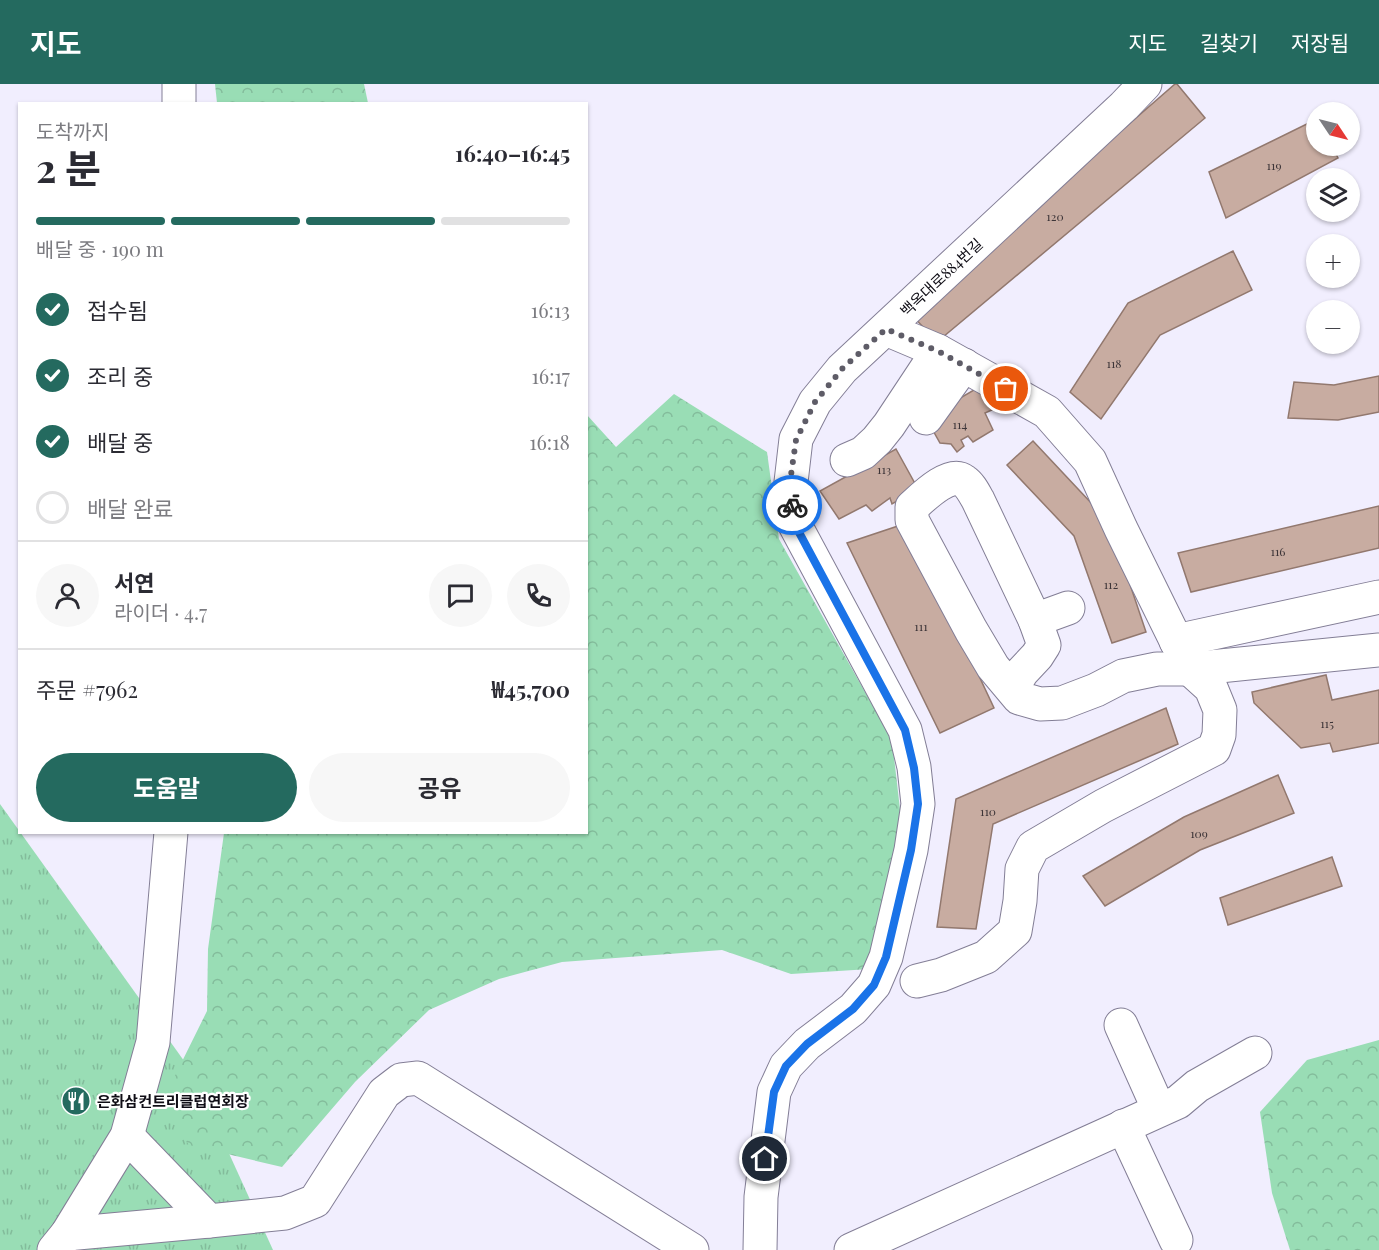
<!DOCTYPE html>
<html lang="ko">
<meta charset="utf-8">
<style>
:root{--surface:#fff;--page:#f7f7f7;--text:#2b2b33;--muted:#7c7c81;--line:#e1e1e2;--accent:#246a5f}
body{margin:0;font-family:"Playfair Display","Noto Sans KR",serif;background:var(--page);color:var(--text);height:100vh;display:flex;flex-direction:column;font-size:22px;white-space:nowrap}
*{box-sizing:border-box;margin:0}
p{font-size:20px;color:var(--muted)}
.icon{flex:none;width:33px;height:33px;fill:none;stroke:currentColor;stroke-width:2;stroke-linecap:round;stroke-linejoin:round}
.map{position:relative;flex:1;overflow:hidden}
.panel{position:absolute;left:18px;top:18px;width:570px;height:732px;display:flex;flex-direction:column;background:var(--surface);border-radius:0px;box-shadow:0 2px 4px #0004}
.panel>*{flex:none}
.needle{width:39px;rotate:125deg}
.controls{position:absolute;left:1306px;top:18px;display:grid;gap:12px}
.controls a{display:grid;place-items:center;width:54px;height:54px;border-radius:50%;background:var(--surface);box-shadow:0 2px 4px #0004;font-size:30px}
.pin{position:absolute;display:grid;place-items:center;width:51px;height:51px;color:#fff;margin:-26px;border:3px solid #fff;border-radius:50%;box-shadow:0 2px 6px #0007}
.courier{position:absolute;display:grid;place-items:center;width:60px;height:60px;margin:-30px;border:4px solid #1a73e8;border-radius:50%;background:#fff;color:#222;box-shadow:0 2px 8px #0007}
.headline em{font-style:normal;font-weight:700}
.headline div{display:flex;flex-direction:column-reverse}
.headline{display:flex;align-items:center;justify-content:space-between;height:102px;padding:0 18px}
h1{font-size:39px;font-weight:700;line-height:45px}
.bar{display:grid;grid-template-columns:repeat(4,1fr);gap:9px 6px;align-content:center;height:72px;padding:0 18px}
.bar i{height:8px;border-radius:4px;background:var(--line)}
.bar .current{background:var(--accent)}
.bar p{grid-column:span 4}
.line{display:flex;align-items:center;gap:15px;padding:0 18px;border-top:2px solid var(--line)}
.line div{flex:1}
.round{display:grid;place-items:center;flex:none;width:63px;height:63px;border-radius:32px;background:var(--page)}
ol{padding:0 18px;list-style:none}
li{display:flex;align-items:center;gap:18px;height:66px}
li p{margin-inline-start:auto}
li .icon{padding:6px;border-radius:50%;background:var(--accent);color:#fff;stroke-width:4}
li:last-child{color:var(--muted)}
li i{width:33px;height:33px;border:3px solid var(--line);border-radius:50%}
.action{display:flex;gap:12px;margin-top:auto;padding:12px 18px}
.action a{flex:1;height:69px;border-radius:36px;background:var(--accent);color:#fff;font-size:24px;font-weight:700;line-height:69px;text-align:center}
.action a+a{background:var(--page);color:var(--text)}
header{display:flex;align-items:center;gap:36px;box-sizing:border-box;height:84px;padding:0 30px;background:var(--accent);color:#fff}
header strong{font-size:28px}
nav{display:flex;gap:33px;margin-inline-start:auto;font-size:21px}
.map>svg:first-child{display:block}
.grass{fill:url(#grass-tufts)}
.forest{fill:url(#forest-crowns)}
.building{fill:#c8aca1;stroke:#92786e;stroke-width:1.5}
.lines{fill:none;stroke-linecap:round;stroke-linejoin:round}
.minor-casing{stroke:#837e96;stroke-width:35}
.minor{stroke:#fff;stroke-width:33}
.done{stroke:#5e5c67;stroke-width:6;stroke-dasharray:0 10.8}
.route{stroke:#1a73e8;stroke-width:8}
.labels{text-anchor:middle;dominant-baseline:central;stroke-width:4.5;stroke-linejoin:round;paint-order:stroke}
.number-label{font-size:12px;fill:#3d3538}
.street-label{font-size:15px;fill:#0f0d15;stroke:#fff}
.poi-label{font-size:15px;font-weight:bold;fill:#0f0d15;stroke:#fff;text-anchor:start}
</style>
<header>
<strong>지도</strong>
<nav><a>지도</a><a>길찾기</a><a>저장됨</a></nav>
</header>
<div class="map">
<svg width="1379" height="1166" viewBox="0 0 1379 1166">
<defs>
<pattern id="grass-tufts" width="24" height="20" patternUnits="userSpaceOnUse" patternTransform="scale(1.5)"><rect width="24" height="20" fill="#99ddb5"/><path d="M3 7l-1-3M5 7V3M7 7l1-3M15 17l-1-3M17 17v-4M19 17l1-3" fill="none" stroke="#83bc9b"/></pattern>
<pattern id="forest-crowns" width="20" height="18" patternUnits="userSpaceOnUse" patternTransform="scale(1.5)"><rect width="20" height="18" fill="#99ddb5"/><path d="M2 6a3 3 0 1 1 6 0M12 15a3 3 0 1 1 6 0" fill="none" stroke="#83bc9b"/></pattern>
</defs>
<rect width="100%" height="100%" fill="#f1eefe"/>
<!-- grass -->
<polygon class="grass" points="0,720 192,988 273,1166 0,1166"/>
<!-- forest -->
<g class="forest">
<polygon points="215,0 364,0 368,19 217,19"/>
<polygon points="674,310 767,368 779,455 892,656 901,734 870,885 791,890 722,866 562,878 499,895 429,926 355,998 282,1083 189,1061 161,1020 207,927 208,865 224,749 586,748 587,331 616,363"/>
<polygon points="1379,956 1379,1166 1290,1166 1272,1109 1260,1028 1307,976"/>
</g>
<!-- building -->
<g class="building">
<polygon points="1175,0 1177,0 1205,34 937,258 911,230"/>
<polygon points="1317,35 1317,62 1332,62 1338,74 1226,134 1209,88"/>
<polygon points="1233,167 1252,206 1160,251 1101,335 1070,308 1128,219"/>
<polygon points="1379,292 1379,328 1338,336 1288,334 1294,298 1334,301"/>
<polygon points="979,303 992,326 985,329 993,346 973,358 968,352 961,356 964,362 957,368 951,360 940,359 926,334"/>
<polygon points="1033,357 1109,438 1146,548 1112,559 1074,452 1007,381"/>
<polygon points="896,365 918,405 892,420 890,414 872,427 866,421 839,435 820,407"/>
<polygon points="1379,422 1379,464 1191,508 1178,469"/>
<polygon points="907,439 994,624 940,649 847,459"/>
<polygon points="1326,591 1332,616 1379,606 1379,659 1333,668 1330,659 1301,664 1254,619 1252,608"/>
<polygon points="1166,624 1178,660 993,740 976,845 937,843 956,715"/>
<polygon points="1278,691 1294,729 1200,766 1105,822 1083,792 1184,733"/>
<polygon points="1332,773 1342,802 1228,841 1220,814"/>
</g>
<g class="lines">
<!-- minor casing -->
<g class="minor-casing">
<g id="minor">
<polyline points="179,0 179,20"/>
<polyline points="886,245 938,267 1047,328 1090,377 1121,445 1190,585 1211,604 1220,626 1219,651 1214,665 1103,722 1033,763 1022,785 1020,817 1015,847 986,873 941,891 917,897"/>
<polyline points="926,334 964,281"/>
<polyline points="847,376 863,369 877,356 889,341 938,267"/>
<polyline points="1035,536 1068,524"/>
<polyline points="1176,557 1379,513"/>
<path d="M 1012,605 L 1022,588 L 1037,572 L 1044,561 L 1035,536 L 978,416 C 974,409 970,401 964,397 C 950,386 923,413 912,423 L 912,436 L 971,546 L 993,583 L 1019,614 L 1040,620 L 1062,619 L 1096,606 L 1123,592 L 1157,585 L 1190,585 L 1379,566"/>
<polyline points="1121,941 1159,1026"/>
<polyline points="1123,1042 1176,1156"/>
<polyline points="127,1052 209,1137 285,1129 315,1117 384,1009 401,996 418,994 692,1166"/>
<polyline points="67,1150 209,1137"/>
<polyline points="54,1166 67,1150 127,1052 153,958 171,748"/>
<polyline points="760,1166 761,1113 774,1008 786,982 807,960 853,925 874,901 886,873 911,766 918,720 914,683 905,646 794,439 791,398 796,355 815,318 842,285 1124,22 1145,0"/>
<polyline points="851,1166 1178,1018 1197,1002 1255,969"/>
</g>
</g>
<!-- minor -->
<use href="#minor" class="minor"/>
</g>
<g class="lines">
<!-- done -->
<polyline class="done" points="792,421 790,398 796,356 815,318 842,285 886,245 938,267 1006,305"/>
<!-- route -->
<polyline class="route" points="765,1075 774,1008 786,982 807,960 853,925 874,901 886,873 911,766 918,720 914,684 905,646 794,439 792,421"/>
</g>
<!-- icons -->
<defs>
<g id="restaurant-disc" transform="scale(1.5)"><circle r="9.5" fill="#246a5f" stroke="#fff"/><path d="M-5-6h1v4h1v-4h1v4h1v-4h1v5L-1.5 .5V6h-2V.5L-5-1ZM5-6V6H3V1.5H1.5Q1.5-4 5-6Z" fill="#fff"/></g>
</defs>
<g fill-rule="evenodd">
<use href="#restaurant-disc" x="76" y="1017"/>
</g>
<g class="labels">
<!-- number labels -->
<g class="number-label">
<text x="1274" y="81">119</text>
<text x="1055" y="132">120</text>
<text x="1114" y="279">118</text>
<text x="960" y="340">114</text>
<text x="884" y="385">113</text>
<text x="1278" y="467">116</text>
<text x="1111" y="500">112</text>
<text x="921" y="542">111</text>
<text x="1327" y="639">115</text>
<text x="988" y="727">110</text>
<text x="1199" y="749">109</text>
</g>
<!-- street labels -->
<g class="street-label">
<text transform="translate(941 193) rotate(-43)">백옥대로884번길</text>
</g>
<!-- poi labels -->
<g class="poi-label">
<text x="97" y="1017">은화삼컨트리클럽연회장</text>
</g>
</g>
</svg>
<div class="controls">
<a><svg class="needle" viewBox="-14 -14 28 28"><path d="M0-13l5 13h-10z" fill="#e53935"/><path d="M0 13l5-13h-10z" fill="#7c7c81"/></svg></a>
<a><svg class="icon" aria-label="layers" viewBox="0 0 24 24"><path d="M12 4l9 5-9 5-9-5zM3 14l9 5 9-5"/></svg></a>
<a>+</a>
<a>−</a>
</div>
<div class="pin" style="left:1006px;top:305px;background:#ea580c"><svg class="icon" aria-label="bag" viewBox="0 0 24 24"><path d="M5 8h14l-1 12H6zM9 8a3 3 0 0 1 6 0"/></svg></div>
<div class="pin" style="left:765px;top:1075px;background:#1f2937"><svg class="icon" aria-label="home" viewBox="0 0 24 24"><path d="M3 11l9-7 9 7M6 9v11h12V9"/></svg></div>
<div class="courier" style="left:792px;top:421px"><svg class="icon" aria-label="bike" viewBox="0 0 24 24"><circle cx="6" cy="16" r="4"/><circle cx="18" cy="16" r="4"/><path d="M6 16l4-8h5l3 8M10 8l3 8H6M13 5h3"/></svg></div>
<section class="panel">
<div class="headline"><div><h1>2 분</h1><p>도착까지</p></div><em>16:40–16:45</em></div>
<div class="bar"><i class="current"></i><i class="current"></i><i class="current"></i><i></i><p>배달 중 · 190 m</p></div>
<ol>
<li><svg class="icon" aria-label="check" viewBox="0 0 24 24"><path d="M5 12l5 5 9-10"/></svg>접수됨<p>16:13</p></li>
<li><svg class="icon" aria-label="check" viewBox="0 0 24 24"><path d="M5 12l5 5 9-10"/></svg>조리 중<p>16:17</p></li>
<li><svg class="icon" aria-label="check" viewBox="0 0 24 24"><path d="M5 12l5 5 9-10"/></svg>배달 중<p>16:18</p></li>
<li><i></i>배달 완료</li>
</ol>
<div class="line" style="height:108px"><a class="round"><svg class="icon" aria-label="person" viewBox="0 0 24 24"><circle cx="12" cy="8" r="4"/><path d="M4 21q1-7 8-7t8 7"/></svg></a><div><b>서연</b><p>라이더 · 4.7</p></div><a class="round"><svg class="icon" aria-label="chat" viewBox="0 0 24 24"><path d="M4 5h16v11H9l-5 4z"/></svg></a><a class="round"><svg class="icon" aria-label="phone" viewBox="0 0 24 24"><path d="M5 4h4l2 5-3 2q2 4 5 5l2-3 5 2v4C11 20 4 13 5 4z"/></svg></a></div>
<div class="line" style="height:78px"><div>주문 #7962</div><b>₩45,700</b></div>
<div class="action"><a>도움말</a><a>공유</a></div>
</section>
</div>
